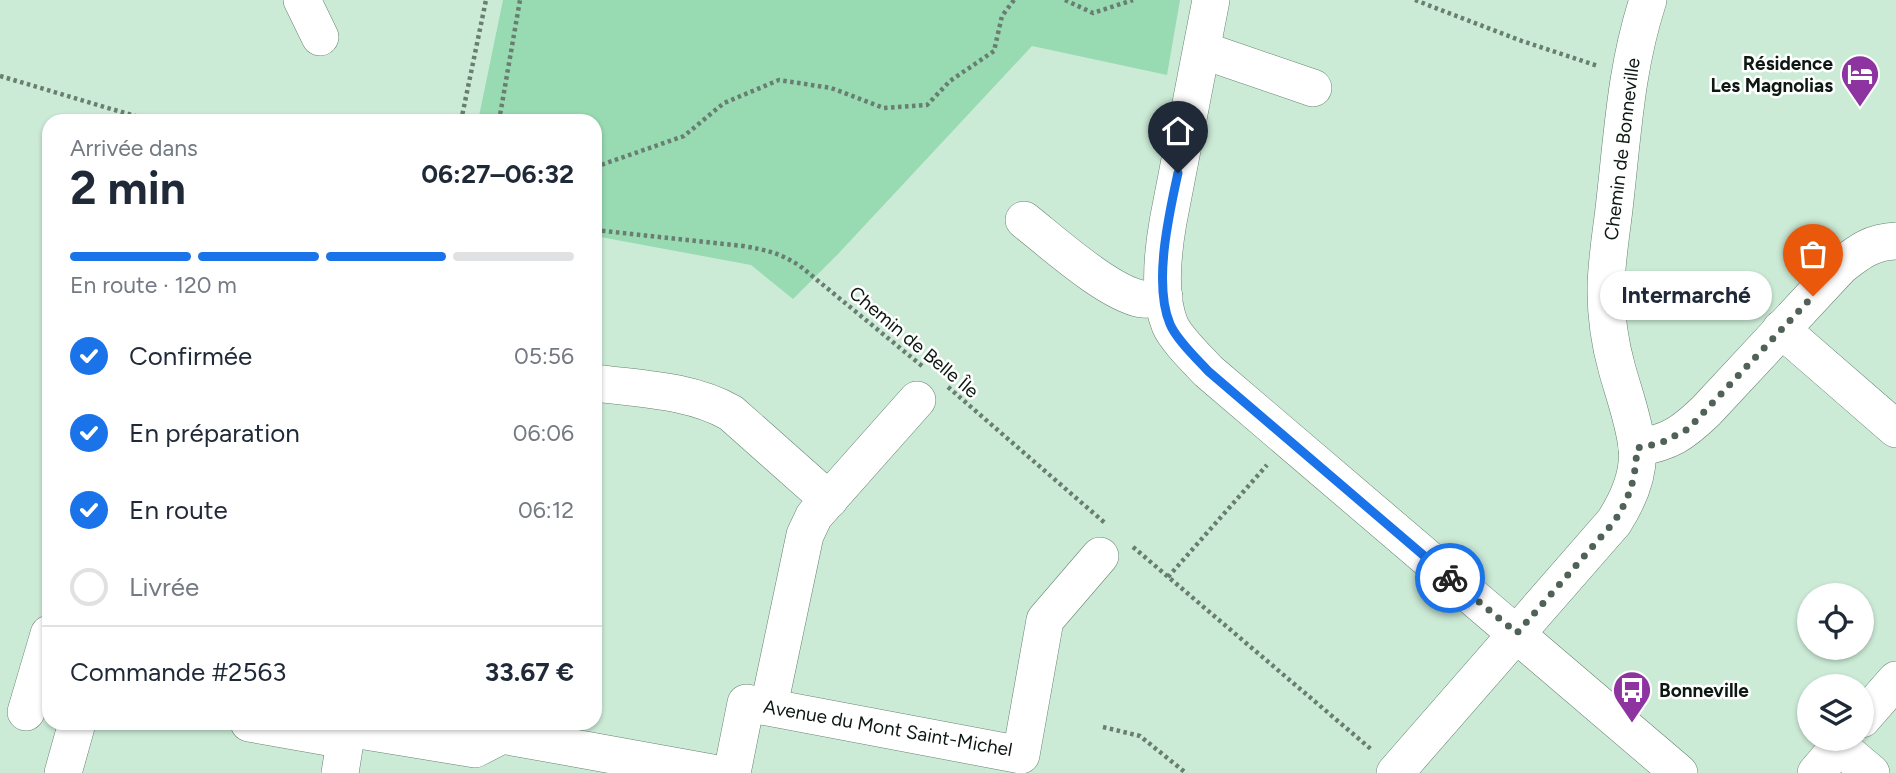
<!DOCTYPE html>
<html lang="fr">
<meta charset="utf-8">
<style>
:root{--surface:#fff;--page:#f6f6f7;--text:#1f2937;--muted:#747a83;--line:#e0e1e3;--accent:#1a73e8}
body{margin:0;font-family:Figtree,sans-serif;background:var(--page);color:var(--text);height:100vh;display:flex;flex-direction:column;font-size:26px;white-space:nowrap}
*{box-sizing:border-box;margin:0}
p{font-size:23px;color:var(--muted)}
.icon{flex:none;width:38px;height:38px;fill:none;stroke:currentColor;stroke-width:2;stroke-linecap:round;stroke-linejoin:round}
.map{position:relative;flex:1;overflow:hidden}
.sheet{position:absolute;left:42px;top:114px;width:560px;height:616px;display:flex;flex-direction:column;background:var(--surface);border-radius:21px;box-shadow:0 2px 5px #0004}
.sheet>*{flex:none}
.controls{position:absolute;left:1797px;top:583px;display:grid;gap:14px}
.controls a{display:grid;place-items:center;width:77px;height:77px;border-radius:50%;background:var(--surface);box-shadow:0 2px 5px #0004;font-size:35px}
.pin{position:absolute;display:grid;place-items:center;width:60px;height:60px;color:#fff;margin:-72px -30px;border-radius:50% 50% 50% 0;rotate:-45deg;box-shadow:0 0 7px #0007}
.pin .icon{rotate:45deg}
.courier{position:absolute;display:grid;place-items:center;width:70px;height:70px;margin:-35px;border:5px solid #1a73e8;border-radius:50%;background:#fff;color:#222;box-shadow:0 2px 9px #0007}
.bubble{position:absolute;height:49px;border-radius:24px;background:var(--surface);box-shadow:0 2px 5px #0004;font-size:23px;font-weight:700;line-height:49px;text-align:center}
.overview em{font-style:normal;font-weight:700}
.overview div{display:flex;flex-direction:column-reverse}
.overview{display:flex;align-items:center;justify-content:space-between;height:119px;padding:0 28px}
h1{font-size:46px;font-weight:700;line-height:52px}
.bar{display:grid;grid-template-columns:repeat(4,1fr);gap:10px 7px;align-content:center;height:84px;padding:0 28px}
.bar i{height:9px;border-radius:5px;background:var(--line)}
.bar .active{background:var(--accent)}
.bar p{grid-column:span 4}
.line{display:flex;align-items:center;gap:18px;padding:0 28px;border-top:2px solid var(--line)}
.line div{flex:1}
ol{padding:0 28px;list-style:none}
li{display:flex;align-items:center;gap:21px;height:77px}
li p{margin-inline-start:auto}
li .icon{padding:7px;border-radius:50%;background:var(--accent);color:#fff;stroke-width:4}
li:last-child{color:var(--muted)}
li i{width:38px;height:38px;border:4px solid var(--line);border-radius:50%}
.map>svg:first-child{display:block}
.green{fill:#98dab2}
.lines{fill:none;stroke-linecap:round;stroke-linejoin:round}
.minor-casing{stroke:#668270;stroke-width:38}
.path{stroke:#697e71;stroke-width:4.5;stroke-dasharray:3.5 3.5;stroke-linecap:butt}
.minor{stroke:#fff;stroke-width:37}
.done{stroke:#506257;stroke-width:7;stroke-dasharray:0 12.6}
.route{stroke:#1a73e8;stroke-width:9}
.labels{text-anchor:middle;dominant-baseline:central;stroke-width:5;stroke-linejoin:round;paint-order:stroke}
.poi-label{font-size:19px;font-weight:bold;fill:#0d1812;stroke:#fff;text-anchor:end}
.street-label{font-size:19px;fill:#0d1812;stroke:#fff}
</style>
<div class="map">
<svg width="1896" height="773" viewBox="0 0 1896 773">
<rect width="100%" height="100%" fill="#ccebd7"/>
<!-- green -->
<polygon class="green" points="503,0 1180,0 1167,75 1032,46 838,254 793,299 751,265 595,236 595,121 478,121"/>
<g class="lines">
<!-- minor casing -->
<g class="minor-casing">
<g id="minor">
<polyline points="302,0 320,37"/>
<path d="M 1211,0 L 1168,222 C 1163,251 1158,296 1170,325 C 1176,339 1197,359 1208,371 L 1679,773"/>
<polyline points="1202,50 1313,88"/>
<path d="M 1024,220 C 1052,242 1108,293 1142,299 C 1148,300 1157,298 1164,297"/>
<polyline points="1781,329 1896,429"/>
<path d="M 595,383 C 640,389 691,390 731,413 L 829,500"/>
<path d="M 1637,448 C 1670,442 1682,434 1706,411 L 1841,266 C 1860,251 1872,242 1896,241"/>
<polyline points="769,706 805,535 814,516 917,400"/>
<polyline points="26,712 49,634"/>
<polyline points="1862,719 1896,680"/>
<polyline points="249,723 345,740"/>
<polyline points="347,728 475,749 502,735 712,773"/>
<polyline points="63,773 77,723"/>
<polyline points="340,773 348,723"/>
<polyline points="732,773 746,703 1021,755 1045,620 1100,556"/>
<path d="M 1395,773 L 1614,522 C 1628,500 1640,474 1637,447 C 1634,421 1624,394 1617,369 C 1610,344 1606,316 1606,290 C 1606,260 1612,230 1615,200 C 1623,130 1626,68 1648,0"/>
<polyline points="1816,773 1839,746 1871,773"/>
</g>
</g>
<!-- path -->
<g class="path">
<polyline points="1065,0 1093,13 1133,0"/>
<polyline points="1415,0 1519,40 1598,66"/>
<polyline points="0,76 152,121"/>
<polyline points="461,121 486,0"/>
<polyline points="499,121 520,0"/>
<polyline points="595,167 684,136 724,103 779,80 831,88 884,108 927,105 950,81 994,51 1002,16 1014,0"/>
<path d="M 595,230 L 743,246 C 766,250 780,253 800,266 L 922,366"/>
<polyline points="948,387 1105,523"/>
<polyline points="1133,547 1372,750"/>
<polyline points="1168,577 1267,465"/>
<polyline points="1103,727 1140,736 1186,773"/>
</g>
<!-- minor -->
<use href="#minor" class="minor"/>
</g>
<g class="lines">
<!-- done -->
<path class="done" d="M 1450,578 L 1517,633 L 1614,522 C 1631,495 1635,480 1637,448 L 1661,443 L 1688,429 L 1813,296"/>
<!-- route -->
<path class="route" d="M 1178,173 C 1169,214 1153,284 1170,324 C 1176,339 1197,359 1208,371 L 1450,578"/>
</g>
<!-- icons -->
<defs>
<g id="hotel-pin" transform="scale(2.0125)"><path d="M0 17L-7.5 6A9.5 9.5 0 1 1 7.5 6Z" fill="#8d34a0" stroke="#fff"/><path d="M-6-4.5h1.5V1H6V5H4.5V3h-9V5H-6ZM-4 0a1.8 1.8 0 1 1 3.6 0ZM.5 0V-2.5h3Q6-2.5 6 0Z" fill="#fff"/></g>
<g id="bus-pin" transform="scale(2.0125)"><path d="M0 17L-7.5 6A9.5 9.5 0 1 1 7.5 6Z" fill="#8d34a0" stroke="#fff"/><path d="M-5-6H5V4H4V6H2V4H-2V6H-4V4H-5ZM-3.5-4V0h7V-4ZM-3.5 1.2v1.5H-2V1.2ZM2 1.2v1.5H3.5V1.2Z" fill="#fff"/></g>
</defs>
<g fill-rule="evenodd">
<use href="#hotel-pin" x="1860" y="74"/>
<use href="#bus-pin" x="1632" y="690"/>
</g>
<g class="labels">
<!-- poi labels -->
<g class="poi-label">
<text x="1833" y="63">Résidence<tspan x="1833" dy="22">Les Magnolias</tspan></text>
<text x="1659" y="690" text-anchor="start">Bonneville</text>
</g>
<!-- street labels -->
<g class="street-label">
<text transform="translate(1622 149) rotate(-83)">Chemin de Bonneville</text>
<text transform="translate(914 342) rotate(40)">Chemin de Belle Île</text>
<text transform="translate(888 728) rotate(10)">Avenue du Mont Saint-Michel</text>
</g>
</g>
</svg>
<div class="controls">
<a><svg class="icon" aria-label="locate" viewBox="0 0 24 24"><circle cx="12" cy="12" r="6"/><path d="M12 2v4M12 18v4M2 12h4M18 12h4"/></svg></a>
<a><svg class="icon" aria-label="layers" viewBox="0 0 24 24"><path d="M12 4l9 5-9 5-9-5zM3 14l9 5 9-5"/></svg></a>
</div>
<div class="pin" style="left:1813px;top:296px;background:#ea580c"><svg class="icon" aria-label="bag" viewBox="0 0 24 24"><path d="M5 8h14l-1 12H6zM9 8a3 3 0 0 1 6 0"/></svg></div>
<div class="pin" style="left:1178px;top:173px;background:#1f2937"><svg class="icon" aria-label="home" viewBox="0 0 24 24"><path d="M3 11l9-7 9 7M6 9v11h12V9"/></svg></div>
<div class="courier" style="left:1450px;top:578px"><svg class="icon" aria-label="bike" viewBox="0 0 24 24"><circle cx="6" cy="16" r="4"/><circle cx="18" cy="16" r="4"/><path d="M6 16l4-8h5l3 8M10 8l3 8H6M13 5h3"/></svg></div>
<div class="bubble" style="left:1600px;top:271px;width:172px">Intermarché</div>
<section class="sheet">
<div class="overview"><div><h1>2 min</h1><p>Arrivée dans</p></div><em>06:27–06:32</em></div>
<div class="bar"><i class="active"></i><i class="active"></i><i class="active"></i><i></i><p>En route · 120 m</p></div>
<ol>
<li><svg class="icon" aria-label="check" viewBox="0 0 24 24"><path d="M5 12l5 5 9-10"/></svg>Confirmée<p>05:56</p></li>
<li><svg class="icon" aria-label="check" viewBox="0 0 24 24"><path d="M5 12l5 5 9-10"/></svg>En préparation<p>06:06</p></li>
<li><svg class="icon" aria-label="check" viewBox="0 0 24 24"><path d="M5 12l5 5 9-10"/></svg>En route<p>06:12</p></li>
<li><i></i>Livrée</li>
</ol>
<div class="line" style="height:91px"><div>Commande #2563</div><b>33.67 €</b></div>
</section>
</div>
